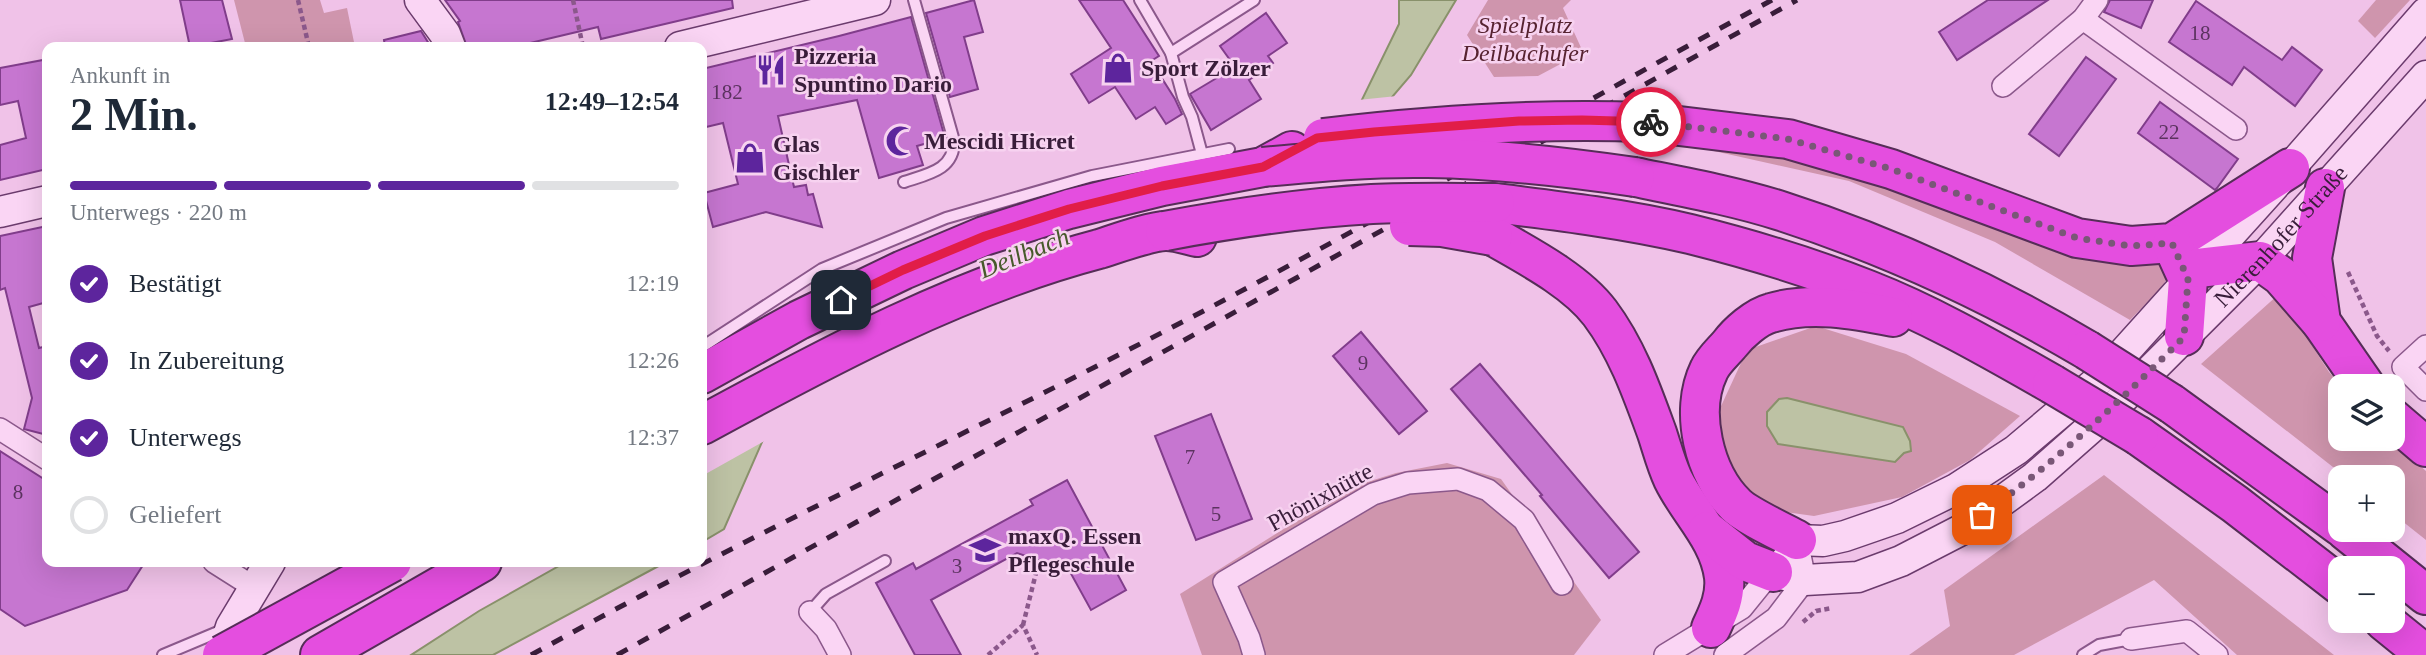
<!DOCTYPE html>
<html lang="de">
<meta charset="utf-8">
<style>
:root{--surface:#fff;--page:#f6f6f7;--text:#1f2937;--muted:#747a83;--line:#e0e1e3;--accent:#5d259d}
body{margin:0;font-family:"Times New Roman",serif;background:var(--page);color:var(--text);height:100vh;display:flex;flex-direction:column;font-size:26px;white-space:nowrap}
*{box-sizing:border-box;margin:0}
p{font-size:23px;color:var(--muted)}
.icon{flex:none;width:38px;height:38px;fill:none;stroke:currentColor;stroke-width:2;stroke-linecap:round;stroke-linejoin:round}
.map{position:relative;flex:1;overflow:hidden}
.panel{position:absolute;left:42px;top:42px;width:665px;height:525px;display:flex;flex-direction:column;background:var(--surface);border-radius:14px;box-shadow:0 7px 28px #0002}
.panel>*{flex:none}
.tools{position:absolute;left:2328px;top:374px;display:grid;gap:14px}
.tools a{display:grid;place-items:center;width:77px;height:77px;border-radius:14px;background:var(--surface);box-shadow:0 7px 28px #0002;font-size:35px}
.pin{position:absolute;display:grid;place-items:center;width:60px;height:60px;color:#fff;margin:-30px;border-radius:14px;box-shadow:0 4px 10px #0006}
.courier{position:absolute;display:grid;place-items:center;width:70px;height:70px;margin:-35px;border:5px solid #e11d48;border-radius:50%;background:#fff;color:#222;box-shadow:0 2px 9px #0007}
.head em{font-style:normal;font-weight:800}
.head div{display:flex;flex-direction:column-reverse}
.head{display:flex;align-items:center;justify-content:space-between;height:119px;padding:0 28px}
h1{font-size:46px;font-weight:800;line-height:52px}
.bar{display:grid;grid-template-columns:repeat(4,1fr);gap:10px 7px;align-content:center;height:84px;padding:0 28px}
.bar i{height:9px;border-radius:5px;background:var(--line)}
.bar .current{background:var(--accent)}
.bar p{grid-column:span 4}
ol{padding:0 28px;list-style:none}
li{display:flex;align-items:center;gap:21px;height:77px}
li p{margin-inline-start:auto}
li .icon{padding:7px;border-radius:50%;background:var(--accent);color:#fff;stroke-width:4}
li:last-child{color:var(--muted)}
li i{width:38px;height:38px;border:4px solid var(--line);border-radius:50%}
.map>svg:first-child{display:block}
.green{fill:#cf95ad}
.water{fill:#bdc2a4;stroke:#89916b;stroke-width:2}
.pier{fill:#f0c2e8}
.building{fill:#c676d0;stroke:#813d8b;stroke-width:2}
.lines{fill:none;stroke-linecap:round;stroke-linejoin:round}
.lane-casing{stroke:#8b588b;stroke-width:14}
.street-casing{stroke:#8b588b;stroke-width:24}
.secondary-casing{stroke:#6b3b6d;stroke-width:33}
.highway-casing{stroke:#562d58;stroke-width:42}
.path{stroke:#8b588b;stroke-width:4.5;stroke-dasharray:5 3.5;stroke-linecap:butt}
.lane{stroke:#fad5f4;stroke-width:10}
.street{stroke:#fad5f4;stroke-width:21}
.secondary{stroke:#fad5f4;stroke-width:30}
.highway{stroke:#e44edf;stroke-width:38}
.rail{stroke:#391d3a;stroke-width:5;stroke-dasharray:12 12;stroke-linecap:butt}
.highway-bridge-casing{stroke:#562d58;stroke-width:42;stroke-linecap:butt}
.highway-bridge{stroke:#e44edf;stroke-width:38}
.done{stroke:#795777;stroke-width:7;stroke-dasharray:0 12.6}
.route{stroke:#e11d48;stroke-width:9}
.labels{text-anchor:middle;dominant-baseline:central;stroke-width:5;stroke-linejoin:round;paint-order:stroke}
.number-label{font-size:21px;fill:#5c3360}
.park-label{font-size:24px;font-style:italic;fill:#572331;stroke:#f7d2f0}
.poi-label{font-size:24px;font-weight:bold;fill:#391d3a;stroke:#f7d2f0;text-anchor:start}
.street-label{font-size:24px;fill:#391d3a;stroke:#f7d2f0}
.water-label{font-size:26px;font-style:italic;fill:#475a2b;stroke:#f7d2f0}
</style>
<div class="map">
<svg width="2426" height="655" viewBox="0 0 2426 655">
<rect width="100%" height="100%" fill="#f0c2e8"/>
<!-- green -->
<g class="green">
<polygon points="234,0 320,0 324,13 347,8 355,47 246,47"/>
<polygon points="1488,0 1571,0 1563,8 1583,52 1538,76 1494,77 1467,35"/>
<polygon points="2376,0 2410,0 2375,38 2358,21"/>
<polygon points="1651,137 1786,151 2164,264 2169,273 2163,286 2130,320 1995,242 1849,181"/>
<polygon points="2279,294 2329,372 2342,387 2340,387 2340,439 2389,439 2426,471 2426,540 2392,513 2392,478 2347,478 2201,364"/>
<polygon points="1816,326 1906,354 2020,416 1970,460 1902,497 1814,516 1764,509 1733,472 1716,417 1747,350"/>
<polygon points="1447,463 1501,479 1601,620 1574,655 1202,655 1180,594 1290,525 1364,483 1396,473"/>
<polygon points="2104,475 2334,655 2237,655 2154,580 2014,655 1909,655 1950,626 1944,590"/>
</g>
<!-- water -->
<g class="water">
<polygon points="1399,0 1456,0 1411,75 1327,173 1035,259 812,387 769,426 724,529 702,542 702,446 725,391 805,340 1027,238 1179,195 1355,114 1399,24"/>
<polygon points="1787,398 1903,427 1910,441 1911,451 1904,453 1895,462 1778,444 1767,426 1767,412 1779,399"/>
<polygon points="566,562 666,562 493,655 411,655 479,611"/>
</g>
<!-- pier -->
<polygon class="pier" points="1397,96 1329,176 1036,263 814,390 772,428 766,440 702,476 702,437 722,389 803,337 1026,235 1178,192 1352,112 1358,100"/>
<!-- building -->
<g class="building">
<polygon points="180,0 222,0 232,39 190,47"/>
<polygon points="445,0 732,0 733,8 601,39 598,27 526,44 527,47 467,47 458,22 460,21"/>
<polygon points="974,0 983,32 964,37 978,89 950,97 926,13"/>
<polygon points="1079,0 1123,0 1159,56 1151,61 1175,99 1182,114 1166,124 1155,107 1136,119 1115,87 1089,103 1071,74 1111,48"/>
<polygon points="1988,0 2048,0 1957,60 1939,32"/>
<polygon points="2110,0 2153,0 2141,28 2104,12"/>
<polygon points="2196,1 2282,60 2292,47 2322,70 2295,106 2244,67 2232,85 2169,42"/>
<polygon points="1266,13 1287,43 1268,56 1273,63 1249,80 1261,99 1211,130 1190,94 1235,67 1220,46"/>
<polygon points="911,17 945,138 917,146 923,165 879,178 857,100 778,116 794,187 806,185 808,195 813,194 822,227 766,212 713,227 704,193 738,184 723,123 702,128 702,69 839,36"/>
<polygon points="421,31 431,47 385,47 384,40"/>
<polygon points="2086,57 2116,79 2059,156 2029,134"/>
<polygon points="43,60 47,83 47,169 0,180 0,145 26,138 18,101 0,105 0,68"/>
<polygon points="2160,102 2238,159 2217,188 2215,190 2138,133"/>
<polygon points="47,226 47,302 29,307 39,348 47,346 47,435 24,429 32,398 5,288 0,290 0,236"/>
<polygon points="1361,332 1427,411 1399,434 1333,356"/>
<polygon points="1480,364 1639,552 1609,578 1540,496 1542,495 1451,389"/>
<polygon points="1211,414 1252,519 1196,540 1155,436"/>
<polygon points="0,451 47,481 47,562 145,562 127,590 25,626 0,609"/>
<polygon points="1067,480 1126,590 1091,610 1069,570 1017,553 931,600 961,655 915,655 876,583 913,563 916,569 1033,505 1030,500"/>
</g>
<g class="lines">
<!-- lane casing -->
<g class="lane-casing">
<g id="lane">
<polyline points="1140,0 1171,53 1183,97 1192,117 1202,154"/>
<polyline points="1171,53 1254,0"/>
<path d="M 904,182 C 928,174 954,170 954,141 L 914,0"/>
<polyline points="702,347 822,269 946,218 1092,176 1229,149"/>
<polyline points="810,612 826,594 885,561"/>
<polyline points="163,655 225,629"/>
<polyline points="2083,655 2099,645 2131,639"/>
</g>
</g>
<!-- street casing -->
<g class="street-casing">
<g id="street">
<polyline points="2083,19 2236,129"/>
<polyline points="2003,86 2083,19 2097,0"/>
<polyline points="2426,346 2403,367 2426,390"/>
<polyline points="0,429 47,459"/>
<polyline points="214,562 255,588"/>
<polyline points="810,612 826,629 840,655"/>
<polyline points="2131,639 2187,631 2217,655"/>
<polyline points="1254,655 1249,638 1224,582 1373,494 1408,483 1458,479 1488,490 1524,520 1562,584"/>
<polyline points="1665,655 1742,608 1797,540"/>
<polyline points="1725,655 1776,618 1805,580 1797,540"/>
</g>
</g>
<!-- secondary casing -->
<g class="secondary-casing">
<g id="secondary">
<polyline points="420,0 445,34 450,47"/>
<polyline points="680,47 875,0"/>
<polyline points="0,212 47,201"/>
<polyline points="1797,540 1823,541 1845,536 1897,518 1956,489 2016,450 2100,379 2290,168 2426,13"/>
<path id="s1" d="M 1773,572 L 1805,580 L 1858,577 L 1901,561 L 1965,528 L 2035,477 L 2111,410 L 2260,261 L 2426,76"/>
<polyline points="222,655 231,627 270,562"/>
</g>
</g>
<!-- highway casing -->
<g class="highway-casing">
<g id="highway">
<polyline points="1646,122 1788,139 1891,169 2077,238 2131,246 2172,243 2290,168"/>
<path d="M 1635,177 C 1684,187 1734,196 1781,211 C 1887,245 1991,293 2087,350"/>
<polyline points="2325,188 2312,258 2321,322 2366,387"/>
<path d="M 1495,203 C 1560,211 1626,219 1690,234 C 1750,249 1810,267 1868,290 C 1932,315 1992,350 2052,384"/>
<path d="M 1493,236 C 1528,256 1576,281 1600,313 C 1627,349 1642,392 1657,433 C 1662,448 1666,464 1673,479 C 1689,512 1719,538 1724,577 C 1726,596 1719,611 1711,628"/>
<polyline points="2172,244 2188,279 2184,336"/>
<polyline points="2198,268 2260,261 2281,276 2321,322"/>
<polyline points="702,374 799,320 903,270 984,236 1069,209 1162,186 1263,167 1292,151"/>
<polyline points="2172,404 2340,526"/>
<polyline points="2392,418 2426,447"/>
<path d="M 702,425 C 829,356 959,286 1099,249 C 1115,244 1151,231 1166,231 C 1176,231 1188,235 1197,237"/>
<polyline points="2139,436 2235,504 2340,585"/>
<polyline points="2345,530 2426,595"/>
<polyline points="1707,531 1745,561 1773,572"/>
<path d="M 1797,540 C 1782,532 1746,515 1736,505 C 1704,474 1689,411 1709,370 C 1713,361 1722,353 1729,345 C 1738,333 1756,317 1771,313 C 1810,301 1854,309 1893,317"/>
<polyline points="2384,621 2426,655"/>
<polyline points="320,655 482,562"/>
</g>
</g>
<!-- path -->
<g class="path">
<polyline points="298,0 309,47"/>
<polyline points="573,0 583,47"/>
<polyline points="2348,272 2377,336 2389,351"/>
<polyline points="1803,622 1816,611 1832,608"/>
<polyline points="1023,625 1039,561"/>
<polyline points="988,655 1023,625 1037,655"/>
</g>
<!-- lane -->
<use href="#lane" class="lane"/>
<!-- street -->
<use href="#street" class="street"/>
<!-- secondary -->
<use href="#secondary" class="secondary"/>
<!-- highway -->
<use href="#highway" class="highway"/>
<!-- rail -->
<g class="rail">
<path d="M 531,655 C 739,540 955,440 1165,331 C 1370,225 1569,110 1772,0"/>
<polyline points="617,655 1797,0"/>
</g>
<!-- highway-bridge casing -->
<g class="highway-bridge-casing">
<g id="highway-bridge">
<path d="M 1323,138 C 1430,125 1538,118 1646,122"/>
<path d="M 1263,167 C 1317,162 1373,157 1428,158 C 1498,159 1567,167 1635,177"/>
<polyline points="1409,226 1442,227 1493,236"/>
<path d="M 1165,231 C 1234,218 1302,208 1372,204 C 1413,202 1454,203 1495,203"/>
<polyline points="2087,350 2172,404"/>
<polyline points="2052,384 2139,436"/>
<polyline points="222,655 392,562"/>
</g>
</g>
<!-- highway-bridge -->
<use href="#highway-bridge" class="highway-bridge"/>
</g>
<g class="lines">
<!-- done -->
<path class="done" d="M 1651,122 L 1788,139 L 1891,169 L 2077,238 L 2131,246 L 2172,243 L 2188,279 L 2184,337 C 2119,402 2057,461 1982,515"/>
<!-- route -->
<polyline class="route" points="841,300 903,270 985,236 1069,209 1162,186 1263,167 1317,138 1374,132 1519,121 1582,120 1651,122"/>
</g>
<!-- icons -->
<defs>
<g id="shop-bare" transform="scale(2.415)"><path d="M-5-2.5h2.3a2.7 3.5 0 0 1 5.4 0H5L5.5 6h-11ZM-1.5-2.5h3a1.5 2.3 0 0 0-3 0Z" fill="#5d259d" stroke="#f7d2f0" stroke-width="2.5" paint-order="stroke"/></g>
<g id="restaurant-bare" transform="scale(2.415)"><path d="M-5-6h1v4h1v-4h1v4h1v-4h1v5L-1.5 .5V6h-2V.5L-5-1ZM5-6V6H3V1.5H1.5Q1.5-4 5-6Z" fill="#5d259d" stroke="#f7d2f0" stroke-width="2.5" paint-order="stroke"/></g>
<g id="mosque-bare" transform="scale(2.415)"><path d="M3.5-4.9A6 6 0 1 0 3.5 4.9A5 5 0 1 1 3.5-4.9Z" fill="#5d259d" stroke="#f7d2f0" stroke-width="2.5" paint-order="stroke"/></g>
<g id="university-bare" transform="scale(2.415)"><path d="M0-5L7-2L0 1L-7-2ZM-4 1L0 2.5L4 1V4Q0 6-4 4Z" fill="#5d259d" stroke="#f7d2f0" stroke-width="2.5" paint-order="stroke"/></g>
</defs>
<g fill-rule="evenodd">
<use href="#shop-bare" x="1118" y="68"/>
<use href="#restaurant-bare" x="771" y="70"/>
<use href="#mosque-bare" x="901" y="141"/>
<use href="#shop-bare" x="750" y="158"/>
<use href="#university-bare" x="985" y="550"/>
</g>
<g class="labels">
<!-- number labels -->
<g class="number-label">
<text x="2200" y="33">18</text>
<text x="727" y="92">182</text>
<text x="2169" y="132">22</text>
<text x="1363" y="363">9</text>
<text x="1190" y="457">7</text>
<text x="18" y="492">8</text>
<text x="1216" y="514">5</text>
<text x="957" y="566">3</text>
</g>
<!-- park labels -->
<g class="park-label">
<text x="1525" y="25">Spielplatz<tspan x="1525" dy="28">Deilbachufer</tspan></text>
</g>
<!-- poi labels -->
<g class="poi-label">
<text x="794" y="56">Pizzeria<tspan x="794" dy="28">Spuntino Dario</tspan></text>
<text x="1141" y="68">Sport Zölzer</text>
<text x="924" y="141">Mescidi Hicret</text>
<text x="773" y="144">Glas<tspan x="773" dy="28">Gischler</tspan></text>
<text x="1008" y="536">maxQ. Essen<tspan x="1008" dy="28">Pflegeschule</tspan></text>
</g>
<!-- street labels -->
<g class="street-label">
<text stroke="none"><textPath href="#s1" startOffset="635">Nierenhofer Straße</textPath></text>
<text transform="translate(1320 497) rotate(-29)">Phönixhütte</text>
</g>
<!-- water labels -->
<g class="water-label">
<text transform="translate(1024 253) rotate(-22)">Deilbach</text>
</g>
</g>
</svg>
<div class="tools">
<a><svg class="icon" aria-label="layers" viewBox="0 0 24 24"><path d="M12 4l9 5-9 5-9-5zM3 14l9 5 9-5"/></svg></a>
<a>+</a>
<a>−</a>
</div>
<div class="pin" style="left:1982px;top:515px;background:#ea580c"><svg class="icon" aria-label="bag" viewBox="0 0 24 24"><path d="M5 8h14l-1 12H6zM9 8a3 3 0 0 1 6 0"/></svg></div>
<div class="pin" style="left:841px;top:300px;background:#1f2937"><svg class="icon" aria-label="home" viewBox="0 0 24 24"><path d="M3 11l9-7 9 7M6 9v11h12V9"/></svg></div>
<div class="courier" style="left:1651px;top:122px"><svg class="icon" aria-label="bike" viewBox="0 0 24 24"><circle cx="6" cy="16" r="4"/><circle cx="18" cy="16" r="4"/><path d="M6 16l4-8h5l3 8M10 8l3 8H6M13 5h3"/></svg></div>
<section class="panel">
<div class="head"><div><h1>2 Min.</h1><p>Ankunft in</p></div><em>12:49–12:54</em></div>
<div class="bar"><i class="current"></i><i class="current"></i><i class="current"></i><i></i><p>Unterwegs · 220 m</p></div>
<ol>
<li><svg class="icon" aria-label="check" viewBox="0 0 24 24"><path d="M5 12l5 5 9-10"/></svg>Bestätigt<p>12:19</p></li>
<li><svg class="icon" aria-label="check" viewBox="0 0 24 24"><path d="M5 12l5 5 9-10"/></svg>In Zubereitung<p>12:26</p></li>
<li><svg class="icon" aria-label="check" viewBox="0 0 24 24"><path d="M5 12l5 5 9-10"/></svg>Unterwegs<p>12:37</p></li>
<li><i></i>Geliefert</li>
</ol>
</section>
</div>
